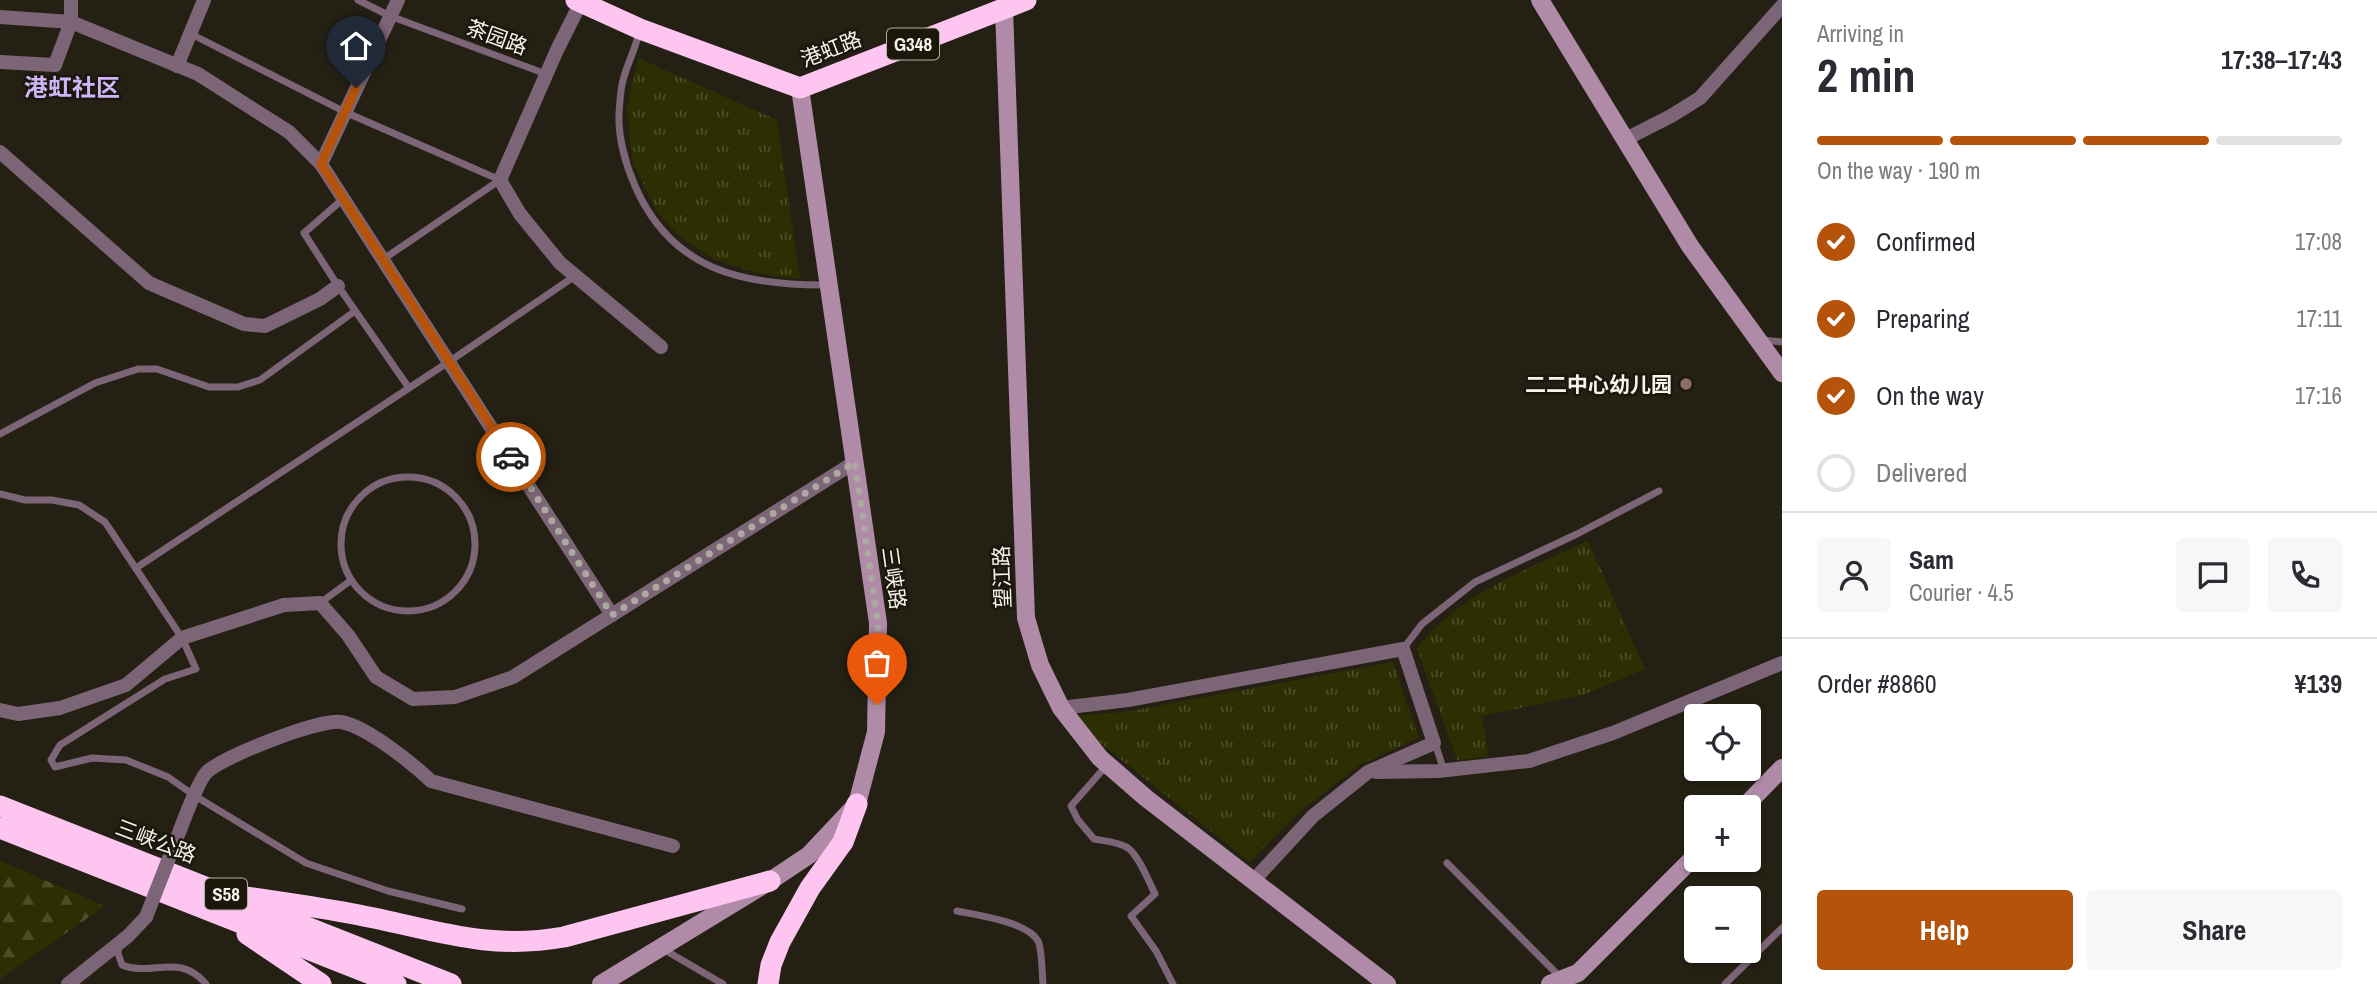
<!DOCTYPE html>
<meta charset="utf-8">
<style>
:root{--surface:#fff;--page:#f7f7f7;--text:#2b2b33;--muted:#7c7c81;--line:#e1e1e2;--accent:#b45309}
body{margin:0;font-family:"Archivo Narrow","Noto Sans SC",sans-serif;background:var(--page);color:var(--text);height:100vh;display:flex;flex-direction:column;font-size:26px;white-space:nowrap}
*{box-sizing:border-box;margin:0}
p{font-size:23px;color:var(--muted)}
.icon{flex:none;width:38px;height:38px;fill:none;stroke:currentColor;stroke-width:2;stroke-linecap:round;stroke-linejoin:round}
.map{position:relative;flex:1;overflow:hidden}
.panel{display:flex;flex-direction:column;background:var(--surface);width:595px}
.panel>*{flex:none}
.buttons{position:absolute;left:1684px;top:704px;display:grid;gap:14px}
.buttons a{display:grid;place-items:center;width:77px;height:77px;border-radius:7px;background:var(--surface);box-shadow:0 2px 5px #0004;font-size:35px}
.pin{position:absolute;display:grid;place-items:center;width:60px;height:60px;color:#fff;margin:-72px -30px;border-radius:50% 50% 50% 0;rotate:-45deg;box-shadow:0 0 7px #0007}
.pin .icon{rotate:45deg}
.courier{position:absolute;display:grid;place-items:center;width:70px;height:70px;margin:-35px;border:5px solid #b45309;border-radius:50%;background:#fff;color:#222;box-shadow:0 2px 9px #0007}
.headline em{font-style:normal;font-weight:800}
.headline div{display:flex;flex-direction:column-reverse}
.headline{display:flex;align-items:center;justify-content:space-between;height:119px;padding:0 35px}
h1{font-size:46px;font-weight:800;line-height:52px}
.bar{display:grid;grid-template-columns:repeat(4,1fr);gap:10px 7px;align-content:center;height:84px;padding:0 35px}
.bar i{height:9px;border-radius:5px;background:var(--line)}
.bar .selected{background:var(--accent)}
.bar p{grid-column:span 4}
.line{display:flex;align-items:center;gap:18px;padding:0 35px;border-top:2px solid var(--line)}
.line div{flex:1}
.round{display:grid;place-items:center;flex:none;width:74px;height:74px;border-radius:7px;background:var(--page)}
ol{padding:0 35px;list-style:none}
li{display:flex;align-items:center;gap:21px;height:77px}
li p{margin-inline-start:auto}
li .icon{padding:7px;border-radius:50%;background:var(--accent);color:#fff;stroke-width:4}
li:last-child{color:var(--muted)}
li i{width:38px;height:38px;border:4px solid var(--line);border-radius:50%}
.action{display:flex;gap:14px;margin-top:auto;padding:14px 35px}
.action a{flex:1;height:80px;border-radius:7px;background:var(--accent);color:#fff;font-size:28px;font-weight:800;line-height:80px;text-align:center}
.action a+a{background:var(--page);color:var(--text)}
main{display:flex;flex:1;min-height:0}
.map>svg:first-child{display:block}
.grass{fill:url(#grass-tufts)}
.forest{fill:url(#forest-firs)}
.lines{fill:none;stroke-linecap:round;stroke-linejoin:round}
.lane{stroke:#7c6576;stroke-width:7}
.street{stroke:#7c6576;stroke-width:14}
.secondary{stroke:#b08ba8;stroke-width:18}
.highway{stroke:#fec5f1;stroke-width:21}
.street-bridge{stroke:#7c6576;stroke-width:14}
.done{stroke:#aca9a0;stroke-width:7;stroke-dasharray:0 12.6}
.route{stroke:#b45309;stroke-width:9}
.education-dot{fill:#8d6e63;stroke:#1b170b;stroke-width:2.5}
.labels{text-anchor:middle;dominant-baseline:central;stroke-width:5;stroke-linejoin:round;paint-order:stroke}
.shield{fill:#1b170b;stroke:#b4b1a8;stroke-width:2}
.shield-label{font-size:19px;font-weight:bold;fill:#f5f3eb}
.street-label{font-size:21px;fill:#f5f3eb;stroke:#1b170b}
.poi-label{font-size:21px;font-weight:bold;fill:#f5f3eb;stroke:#1b170b;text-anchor:end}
.quarter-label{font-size:24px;font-weight:bold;fill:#cfb4f9;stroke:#1b170b}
</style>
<main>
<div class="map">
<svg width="1782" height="984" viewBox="0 0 1782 984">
<defs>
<pattern id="grass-tufts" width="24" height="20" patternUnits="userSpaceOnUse" patternTransform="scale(1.75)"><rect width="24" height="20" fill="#2d2f02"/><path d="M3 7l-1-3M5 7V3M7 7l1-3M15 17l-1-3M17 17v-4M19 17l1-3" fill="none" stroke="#4c4e27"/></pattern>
<pattern id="forest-firs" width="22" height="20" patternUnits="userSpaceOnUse" patternTransform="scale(1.75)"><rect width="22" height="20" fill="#2d2f02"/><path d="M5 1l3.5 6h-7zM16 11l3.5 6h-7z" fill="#4c4e27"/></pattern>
</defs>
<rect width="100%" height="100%" fill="#242014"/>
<!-- grass -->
<g class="grass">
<polygon points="638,58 777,120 800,279 759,273 715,260 678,235 658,213 633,164 627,109"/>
<path d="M 1588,541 L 1645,669 L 1583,695 L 1482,716 L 1489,757 L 1457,760 L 1417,648 C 1459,594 1527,569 1588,541 Z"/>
<polygon points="1393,662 1419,738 1361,764 1299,812 1250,862 1074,722 1073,716 1125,712"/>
</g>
<!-- forest -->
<polygon class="forest" points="0,861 105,906 0,979"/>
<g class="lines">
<!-- lane -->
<g class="lane">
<polyline points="358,0 390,16 546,74"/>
<path d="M 639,32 C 636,48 628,62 624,77 C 620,88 620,102 619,114 C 618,137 626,165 635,186 C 672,271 744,286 829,285"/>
<polyline points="191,34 345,112 500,180"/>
<polyline points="343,199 304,233 338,286 409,388"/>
<polyline points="382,260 500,180"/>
<polyline points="1762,340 1782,342"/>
<polyline points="0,434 95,383 138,369 157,369 209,387 238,387 260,380 355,311"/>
<circle cx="408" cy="544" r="67"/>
<polyline points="0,494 25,500 52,500 79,505 105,522 182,638 196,669 165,679 60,745 51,760 55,767 92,758 126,760 168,777 195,796 306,863 388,891 462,909"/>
<polyline points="136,568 450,361 575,276"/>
<polyline points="320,603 350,581"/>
<polyline points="1403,649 1422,624 1475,582 1577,534 1659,491"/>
<polyline points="1435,743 1444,771"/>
<path d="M 1107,765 L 1071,806 L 1078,820 L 1094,839 C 1105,841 1119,842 1128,848 C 1139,856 1149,882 1155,894 L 1131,916 L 1156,951 L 1173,984"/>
<polyline points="1447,863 1562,979"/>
<path d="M 957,911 C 977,915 1028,922 1038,941 C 1042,948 1042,974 1043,984"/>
<path d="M 119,944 L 118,953 L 122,965 C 152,977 179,952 206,984"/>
<polyline points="663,949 723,984"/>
<polyline points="1725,984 1782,928"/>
</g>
<!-- street -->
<g class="street">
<polyline points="581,2 557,50 500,180 520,214 560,263 661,347"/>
<polyline points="0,17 71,22 198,74 289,132 321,164 612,615"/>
<polyline points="0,62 55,65 71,22 71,0"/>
<polyline points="177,66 204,0"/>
<polyline points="1624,140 1671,116 1700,98 1782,6"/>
<polyline points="0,152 149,283 244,324 265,326 320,299 338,286"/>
<polyline points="321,164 398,0"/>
<polyline points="1061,708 1128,700 1403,649 1434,743 1368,772 1313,816 1253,881"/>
<polyline points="0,710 18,714 60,708 126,685 182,638 284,605 320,603 348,635 376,677 413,699 455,697 513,677 855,462"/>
<polyline points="1376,772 1438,771 1529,761 1613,733 1782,663"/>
<path d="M 180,830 C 185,817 199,779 207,772 C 224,756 319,719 341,722 C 366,726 412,763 431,781 L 673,846"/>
<polyline points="68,984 128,936 146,917"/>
</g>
<!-- secondary -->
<g class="secondary">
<polyline points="1540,0 1690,246 1782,373"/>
<polyline points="1004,9 1026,618 1040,665 1061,708 1100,758 1146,798 1387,984"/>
<polyline points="1744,807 1782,768"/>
<polyline points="601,984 770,881 809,855 857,804 876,732 878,623 800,88"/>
<polyline points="1550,984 1578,973 1696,855"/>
</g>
<!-- highway -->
<g class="highway">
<polyline points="576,0 640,29 800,88 1026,0"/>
<polyline points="0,806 451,984"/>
<polyline points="0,828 396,984"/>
<path d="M 227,894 C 271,901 315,906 359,915 C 433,929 486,951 564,937 L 770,881"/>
<polyline points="247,934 321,984"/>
<polyline points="768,984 771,965 780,942 810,888 843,842 857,804"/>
</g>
<!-- street-bridge -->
<polyline class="street-bridge" points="146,917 180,830"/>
</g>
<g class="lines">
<!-- done -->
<polyline class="done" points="511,457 612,615 855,462 878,624 877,705"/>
<!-- route -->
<polyline class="route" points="356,88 321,164 511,457"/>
</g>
<!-- markers -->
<circle class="education-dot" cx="1686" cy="384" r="7"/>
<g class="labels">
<!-- shield labels -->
<g class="shield">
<rect x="887" y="28.5" width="52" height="31" rx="5"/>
<rect x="205" y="878.5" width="42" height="31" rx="5"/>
</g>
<g class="shield-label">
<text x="913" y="44">G348</text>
<text x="226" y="894">S58</text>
</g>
<!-- street labels -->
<g class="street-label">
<text transform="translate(497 37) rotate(20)">茶园路</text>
<text transform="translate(831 49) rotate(-21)">港虹路</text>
<text transform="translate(1002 577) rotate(-92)">望江路</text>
<text transform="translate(894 578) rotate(82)">三峡路</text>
<text transform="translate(156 841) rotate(21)">三峡公路</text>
</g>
<!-- poi labels -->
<g class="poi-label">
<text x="1672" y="384">二二中心幼儿园</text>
</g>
<!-- quarter labels -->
<g class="quarter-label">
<text x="72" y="87">港虹社区</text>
</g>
</g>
</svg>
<div class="buttons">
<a><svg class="icon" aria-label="locate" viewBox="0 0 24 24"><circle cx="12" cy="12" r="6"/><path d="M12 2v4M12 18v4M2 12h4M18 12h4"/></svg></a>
<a>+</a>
<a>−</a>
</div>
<div class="pin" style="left:877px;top:705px;background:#ea580c"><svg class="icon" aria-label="bag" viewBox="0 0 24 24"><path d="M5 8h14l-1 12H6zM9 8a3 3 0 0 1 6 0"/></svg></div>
<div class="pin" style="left:356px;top:88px;background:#1f2937"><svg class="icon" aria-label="home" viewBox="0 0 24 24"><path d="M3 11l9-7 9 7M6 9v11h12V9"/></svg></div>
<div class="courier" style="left:511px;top:457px"><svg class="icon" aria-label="car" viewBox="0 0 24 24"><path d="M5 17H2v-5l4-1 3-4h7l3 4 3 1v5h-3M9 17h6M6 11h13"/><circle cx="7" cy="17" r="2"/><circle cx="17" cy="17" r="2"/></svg></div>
</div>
<section class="panel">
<div class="headline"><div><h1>2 min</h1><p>Arriving in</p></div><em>17:38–17:43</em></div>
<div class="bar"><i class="selected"></i><i class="selected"></i><i class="selected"></i><i></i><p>On the way · 190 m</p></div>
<ol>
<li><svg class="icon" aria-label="check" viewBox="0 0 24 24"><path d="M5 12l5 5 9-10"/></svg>Confirmed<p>17:08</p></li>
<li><svg class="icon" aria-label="check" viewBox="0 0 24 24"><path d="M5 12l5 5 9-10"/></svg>Preparing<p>17:11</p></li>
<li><svg class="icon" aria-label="check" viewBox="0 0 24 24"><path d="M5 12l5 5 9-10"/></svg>On the way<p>17:16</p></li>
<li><i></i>Delivered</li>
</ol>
<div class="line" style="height:126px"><a class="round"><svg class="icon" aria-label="person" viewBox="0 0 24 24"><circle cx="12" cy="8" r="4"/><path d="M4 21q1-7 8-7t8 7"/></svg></a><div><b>Sam</b><p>Courier · 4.5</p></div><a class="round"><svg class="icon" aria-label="chat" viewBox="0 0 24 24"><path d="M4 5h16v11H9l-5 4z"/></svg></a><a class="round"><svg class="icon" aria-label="phone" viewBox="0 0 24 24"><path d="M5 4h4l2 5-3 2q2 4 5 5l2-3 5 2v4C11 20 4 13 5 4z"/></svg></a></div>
<div class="line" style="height:91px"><div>Order #8860</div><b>¥139</b></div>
<div class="action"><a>Help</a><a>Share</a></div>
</section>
</main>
